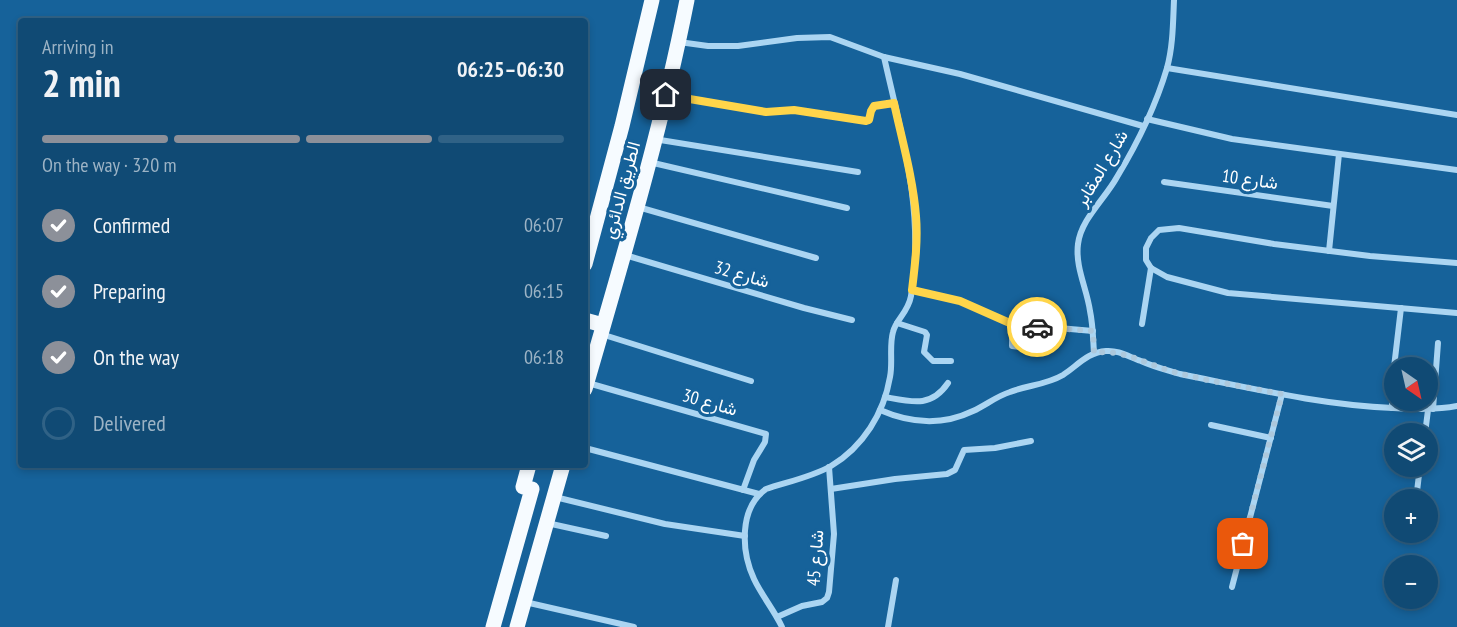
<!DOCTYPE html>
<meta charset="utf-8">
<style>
:root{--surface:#104a74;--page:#1e547c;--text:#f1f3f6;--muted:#9cb3c5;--line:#306286;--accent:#8c9099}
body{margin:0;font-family:"PT Sans Narrow",Vazirmatn,sans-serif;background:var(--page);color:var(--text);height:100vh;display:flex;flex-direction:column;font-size:22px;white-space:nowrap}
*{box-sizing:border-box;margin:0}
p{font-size:20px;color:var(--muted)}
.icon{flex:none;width:33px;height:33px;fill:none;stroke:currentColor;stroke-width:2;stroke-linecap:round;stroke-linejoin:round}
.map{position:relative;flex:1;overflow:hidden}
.sheet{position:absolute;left:18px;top:18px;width:570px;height:450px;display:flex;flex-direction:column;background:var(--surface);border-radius:6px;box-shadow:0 3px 9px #0003,0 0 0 2px var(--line)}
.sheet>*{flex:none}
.needle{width:39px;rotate:146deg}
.tools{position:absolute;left:1384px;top:357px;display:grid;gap:12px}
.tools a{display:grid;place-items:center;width:54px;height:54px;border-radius:50%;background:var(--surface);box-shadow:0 3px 9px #0003,0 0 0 2px var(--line);font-size:30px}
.pin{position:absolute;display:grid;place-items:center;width:51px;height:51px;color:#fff;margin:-26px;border-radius:12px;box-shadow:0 3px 9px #0006}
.courier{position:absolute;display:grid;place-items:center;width:60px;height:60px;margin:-30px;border:4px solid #ffd54a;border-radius:50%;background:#fff;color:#222;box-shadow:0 2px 8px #0007}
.overview em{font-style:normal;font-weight:700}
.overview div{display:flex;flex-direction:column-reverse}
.overview{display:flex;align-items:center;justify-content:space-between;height:102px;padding:0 24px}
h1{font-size:39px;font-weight:700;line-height:45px}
.bar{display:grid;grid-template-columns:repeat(4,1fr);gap:9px 6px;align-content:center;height:72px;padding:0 24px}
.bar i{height:8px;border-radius:4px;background:var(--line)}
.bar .active{background:var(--accent)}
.bar p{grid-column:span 4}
ol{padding:0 24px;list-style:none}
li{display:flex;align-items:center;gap:18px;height:66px}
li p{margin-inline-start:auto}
li .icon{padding:6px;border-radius:50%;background:var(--accent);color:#fff;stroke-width:4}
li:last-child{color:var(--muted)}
li i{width:33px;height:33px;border:3px solid var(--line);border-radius:50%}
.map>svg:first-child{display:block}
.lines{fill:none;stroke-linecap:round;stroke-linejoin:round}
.minor{stroke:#abd5f2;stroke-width:6}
.primary{stroke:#f6fbff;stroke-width:15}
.done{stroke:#adc8dc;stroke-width:6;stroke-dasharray:0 10.8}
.route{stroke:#ffd54a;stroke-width:8}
.labels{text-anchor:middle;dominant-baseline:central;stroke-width:6;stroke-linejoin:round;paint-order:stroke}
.street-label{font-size:18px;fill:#fff;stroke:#16629a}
</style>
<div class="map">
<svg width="1457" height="627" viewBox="0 0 1457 627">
<rect width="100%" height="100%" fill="#16629a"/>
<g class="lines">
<!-- minor -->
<g class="minor">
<polyline points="679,42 708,46 738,46 797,38 830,37 884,57 960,74 1143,126"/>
<polyline points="1167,68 1457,115"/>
<polyline points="666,95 766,112 794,110 866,121 869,120 871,111 874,106 894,103"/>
<polyline points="1147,119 1232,139 1457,170"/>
<polyline points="654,139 858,172"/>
<polyline points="649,162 847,208"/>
<polyline points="1164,182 1333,206"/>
<polyline points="638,207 816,258"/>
<polyline points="1329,251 1339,154"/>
<polyline points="625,255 804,308 852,320"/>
<polyline points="1457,263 1370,256 1274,244 1179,228 1159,230 1151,238 1146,248 1146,260 1151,268 1167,277 1228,293 1457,313"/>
<polyline points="912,290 960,301 1012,324 1093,331"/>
<polyline points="897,323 925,332 927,335 924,352 933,361 951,361"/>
<polyline points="1012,324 1012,346 1027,348"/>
<polyline points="1142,324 1151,268"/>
<polyline points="601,334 751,381"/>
<path d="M 1094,353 C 1093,339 1093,325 1090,311 C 1087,289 1075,267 1078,244 C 1081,219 1105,199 1117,177 C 1137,144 1156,105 1167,68 C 1173,46 1173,23 1174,0"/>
<polyline points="588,383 766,434 765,442 754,460 743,490"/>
<path d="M 885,397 C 912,402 931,408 948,383"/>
<polyline points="1392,408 1392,384 1401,308"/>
<polyline points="1433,409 1438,343"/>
<path d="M 880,410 C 912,424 942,426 973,411 C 986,405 997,396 1010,392 C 1028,385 1046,385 1063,375 C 1077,366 1088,352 1106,351 C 1119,350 1129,357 1141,361 C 1154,367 1167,370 1180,374 C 1251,388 1321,405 1393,408 C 1414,409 1436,410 1457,406"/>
<polyline points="1211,425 1271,438"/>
<polyline points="1425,434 1428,410"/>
<polyline points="585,448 759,494"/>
<polyline points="831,489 895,479 947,474 955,470 964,450 995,448 1031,441"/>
<polyline points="555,497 665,524 745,536"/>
<polyline points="1416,500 1420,466"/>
<polyline points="547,523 606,536"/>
<polyline points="1410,540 1411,532"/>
<polyline points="1232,587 1282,394"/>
<polyline points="525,602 634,627"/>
<polyline points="777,617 802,606 822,602 827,598 829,592 834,534 829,467"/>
<path d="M 782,627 C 774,610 762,596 754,579 C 741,551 739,508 766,489 C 787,482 812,477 831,466 C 863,447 884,413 890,377 C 893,363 889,346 893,332 C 896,319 908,313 911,296 C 925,213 902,137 884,57"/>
<polyline points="888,627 896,580"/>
</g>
<!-- primary -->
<g class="primary">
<polyline points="585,264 622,126 652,0"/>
<polyline points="585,320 603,325"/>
<path d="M 585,389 C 622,261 661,132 687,0"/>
<polyline points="493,627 532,489 523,487 529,465"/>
<polyline points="517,627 563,465"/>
</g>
</g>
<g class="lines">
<!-- done -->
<path class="done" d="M 1037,327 L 1093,331 L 1094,353 C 1123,348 1149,366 1178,373 C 1212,382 1247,387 1282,394 L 1243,544"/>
<!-- route -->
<path class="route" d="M 666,95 L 766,112 L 794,110 L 866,121 L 869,120 L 871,111 L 874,106 L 894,103 C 902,140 913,178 916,216 C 918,241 915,265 912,290 L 960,301 L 1012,324 L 1037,327"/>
</g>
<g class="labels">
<!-- street labels -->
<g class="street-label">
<text transform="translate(1101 168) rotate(-59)">شارع المقابر</text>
<text transform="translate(1250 179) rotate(8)">شارع 10</text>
<text transform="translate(621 190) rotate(-75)">الطريق الدائري</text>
<text transform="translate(742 274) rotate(16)">شارع 32</text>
<text transform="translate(710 402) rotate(16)">شارع 30</text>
<text transform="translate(815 558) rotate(-86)">شارع 45</text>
</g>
</g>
</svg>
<div class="tools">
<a><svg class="needle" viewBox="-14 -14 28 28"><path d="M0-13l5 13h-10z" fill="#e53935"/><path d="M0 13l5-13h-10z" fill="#9cb3c5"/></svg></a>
<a><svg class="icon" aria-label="layers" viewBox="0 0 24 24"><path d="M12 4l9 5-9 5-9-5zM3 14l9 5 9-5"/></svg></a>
<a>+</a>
<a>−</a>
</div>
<div class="pin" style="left:1243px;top:544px;background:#ea580c"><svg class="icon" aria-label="bag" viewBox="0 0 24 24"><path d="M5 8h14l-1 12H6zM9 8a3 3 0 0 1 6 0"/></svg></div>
<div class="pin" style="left:666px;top:95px;background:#1f2937"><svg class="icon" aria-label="home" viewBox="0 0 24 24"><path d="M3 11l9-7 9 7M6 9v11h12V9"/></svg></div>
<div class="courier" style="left:1037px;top:327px"><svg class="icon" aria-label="car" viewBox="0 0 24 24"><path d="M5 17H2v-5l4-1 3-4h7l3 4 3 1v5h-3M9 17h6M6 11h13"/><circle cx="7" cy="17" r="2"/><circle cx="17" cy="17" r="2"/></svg></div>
<section class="sheet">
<div class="overview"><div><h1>2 min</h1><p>Arriving in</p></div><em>06:25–06:30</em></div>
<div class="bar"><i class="active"></i><i class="active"></i><i class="active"></i><i></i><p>On the way · 320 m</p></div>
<ol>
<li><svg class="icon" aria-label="check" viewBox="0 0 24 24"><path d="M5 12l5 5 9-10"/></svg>Confirmed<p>06:07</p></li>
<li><svg class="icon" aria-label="check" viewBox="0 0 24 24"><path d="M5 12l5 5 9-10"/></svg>Preparing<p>06:15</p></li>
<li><svg class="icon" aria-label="check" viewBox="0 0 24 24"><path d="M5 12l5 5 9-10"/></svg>On the way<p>06:18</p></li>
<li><i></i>Delivered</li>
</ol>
</section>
</div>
